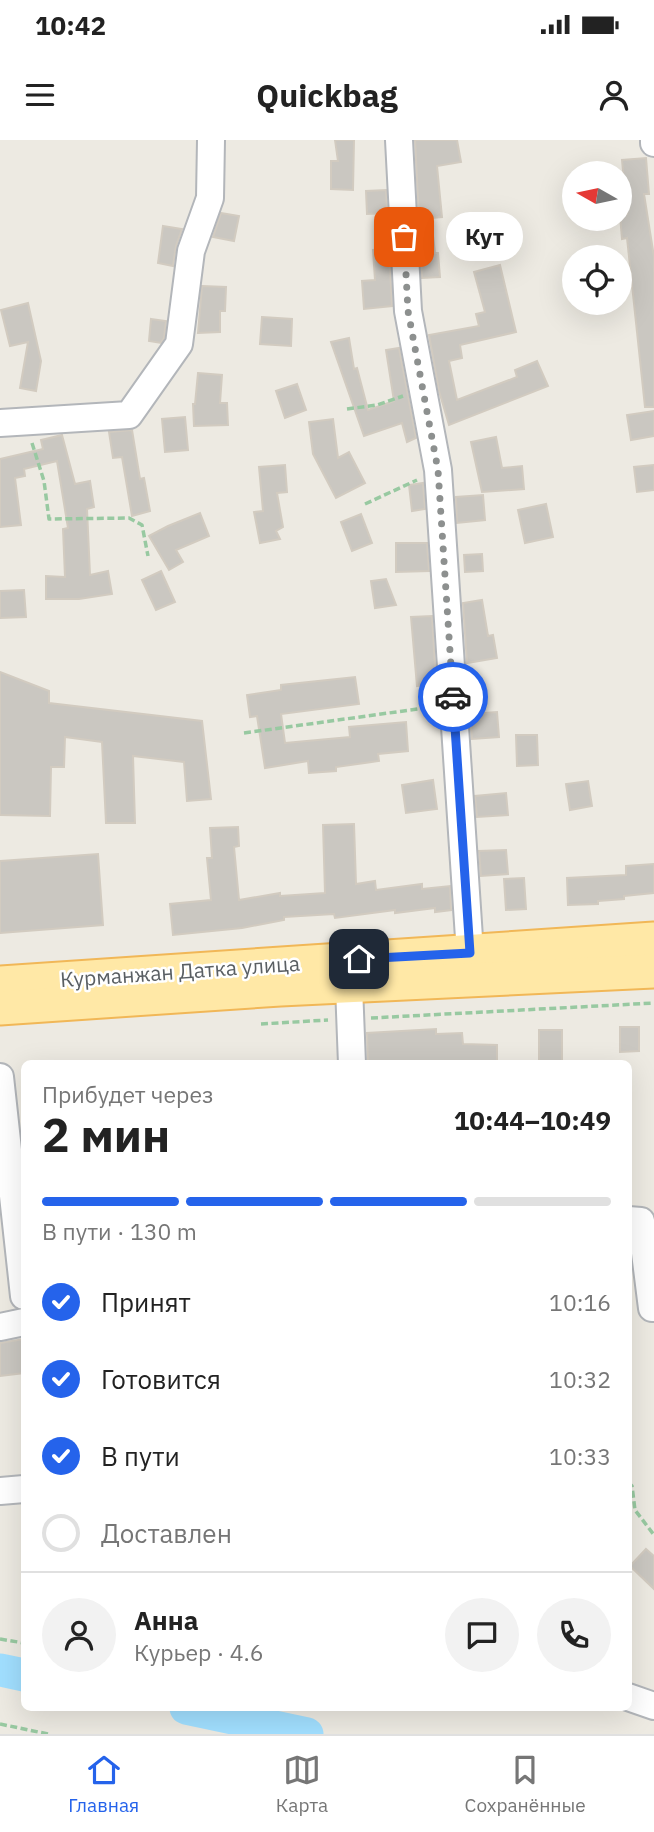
<!DOCTYPE html>
<html lang="ru">
<meta charset="utf-8">
<style>
:root{--surface:#fff;--page:#f2f2f2;--text:#222;--muted:#767676;--line:#e0e0e0;--accent:#2563eb}
body{margin:0;font-family:"IBM Plex Sans",sans-serif;background:var(--page);color:var(--text);height:100vh;display:flex;flex-direction:column;font-size:26px;white-space:nowrap}
*{box-sizing:border-box;margin:0}
p{font-size:23px;color:var(--muted)}
.icon{flex:none;width:38px;height:38px;fill:none;stroke:currentColor;stroke-width:2;stroke-linecap:round;stroke-linejoin:round}
.map{position:relative;flex:1;overflow:hidden}
.drawer{position:absolute;left:21px;top:920px;width:611px;height:651px;display:flex;flex-direction:column;background:var(--surface);border-radius:10px;box-shadow:0 7px 28px #0002}
.drawer>*{flex:none}
.needle{width:46px;rotate:279deg}
.buttons{position:absolute;left:562px;top:21px;display:grid;gap:14px}
.buttons a{display:grid;place-items:center;width:70px;height:70px;border-radius:50%;background:var(--surface);box-shadow:0 7px 28px #0002;font-size:35px}
.pin{position:absolute;display:grid;place-items:center;width:60px;height:60px;color:#fff;margin:-30px;border-radius:14px;box-shadow:0 4px 10px #0006}
.courier{position:absolute;display:grid;place-items:center;width:70px;height:70px;margin:-35px;border:5px solid #2563eb;border-radius:50%;background:#fff;color:#222;box-shadow:0 2px 9px #0007}
.bubble{position:absolute;height:49px;border-radius:24px;background:var(--surface);box-shadow:0 7px 28px #0002;font-size:23px;font-weight:700;line-height:49px;text-align:center}
.overview em{font-style:normal;font-weight:700}
.overview div{display:flex;flex-direction:column-reverse}
.overview{display:flex;align-items:center;justify-content:space-between;height:119px;padding:0 21px}
h1{font-size:46px;font-weight:700;line-height:52px}
.bar{display:grid;grid-template-columns:repeat(4,1fr);gap:10px 7px;align-content:center;height:84px;padding:0 21px}
.bar i{height:9px;border-radius:5px;background:var(--line)}
.bar .current{background:var(--accent)}
.bar p{grid-column:span 4}
.line{display:flex;align-items:center;gap:18px;padding:0 21px;border-top:2px solid var(--line)}
.line div{flex:1}
.round{display:grid;place-items:center;flex:none;width:74px;height:74px;border-radius:37px;background:var(--page)}
ol{padding:0 21px;list-style:none}
li{display:flex;align-items:center;gap:21px;height:77px}
li p{margin-inline-start:auto}
li .icon{padding:7px;border-radius:50%;background:var(--accent);color:#fff;stroke-width:4}
li:last-child{color:var(--muted)}
li i{width:38px;height:38px;border:4px solid var(--line);border-radius:50%}
.status{display:flex;justify-content:space-between;align-items:center;height:49px;padding:0 35px;background:var(--surface);direction:ltr}
.status svg{height:19px;fill:currentColor}
header{display:flex;justify-content:space-between;align-items:center;height:91px;padding:0 21px;background:var(--surface);font-size:32px;font-weight:700}
.dock{display:flex;justify-content:space-around;align-items:center;height:98px;border-top:2px solid var(--line);background:var(--surface);font-size:19px;color:var(--muted)}
.dock a{display:grid;justify-items:center;gap:4px}
.dock .current{color:var(--accent)}
.map>svg:first-child{display:block}
.lines{fill:none;stroke-linecap:round;stroke-linejoin:round}
.river{stroke:#a1dfff;stroke-width:33}
.building{fill:#cac7c1;stroke:#d2cbc0;stroke-width:2}
.minor-casing{stroke:#b3b6ba;stroke-width:30}
.major-casing{stroke:#f1b757;stroke-width:37}
.path{stroke:#98c9a1;stroke-width:3.5;stroke-dasharray:7 3.5;stroke-linecap:butt}
.minor{stroke:#fff;stroke-width:26}
.major{stroke:#ffe8a6;stroke-width:33}
.done{stroke:#8d908f;stroke-width:7;stroke-dasharray:0 12.6}
.route{stroke:#2563eb;stroke-width:9}
.labels{text-anchor:middle;dominant-baseline:central;stroke-width:5;stroke-linejoin:round;paint-order:stroke}
.street-label{font-size:21px;fill:#5a5f63;stroke:#fff}
</style>
<div class="status"><b>10:42</b><svg viewBox="0 0 49 12"><path d="M0 12V9h3v3zM5 12V6h3v6zM10 12V3h3v9zM15 12V0h3v12zM26 1h20v11H26zM47 4h2v5h-2z"/></svg></div>
<header><svg class="icon" aria-label="menu" viewBox="0 0 24 24"><path d="M4 6h16M4 12h16M4 18h16"/></svg>Quickbag<svg class="icon" aria-label="person" viewBox="0 0 24 24"><circle cx="12" cy="8" r="4"/><path d="M4 21q1-7 8-7t8 7"/></svg></header>
<div class="map">
<svg width="654" height="1594" viewBox="0 0 654 1594">
<rect width="100%" height="100%" fill="#edeae2"/>
<g class="lines">
<!-- river -->
<g class="river">
<polyline points="0,1530 24,1535"/>
<polyline points="186,1568 307,1594"/>
</g>
</g>
<!-- building -->
<g class="building">
<polygon points="335,0 354,0 353,50 331,49 331,21 338,21"/>
<polygon points="415,0 457,0 461,22 437,26 442,77 431,78 435,113 438,113 440,137 422,138"/>
<polygon points="646,18 649,54 644,54 654,117 654,267 645,267 627,98 622,99 620,75 627,74 622,20"/>
<polygon points="386,50 387,73 367,74 366,51"/>
<polygon points="221,73 239,76 234,101 213,97"/>
<polygon points="163,86 182,89 176,106 173,126 158,123"/>
<polygon points="389,109 392,166 364,169 362,141 375,140 373,110"/>
<polygon points="500,125 516,192 460,205 462,218 449,221 457,260 517,237 515,230 537,221 548,246 449,285 439,251 429,195 479,186 476,174 485,172 474,132"/>
<polygon points="202,146 226,147 225,171 220,171 220,192 198,193"/>
<polygon points="28,163 41,221 36,251 20,248 28,202 10,206 1,170"/>
<polygon points="262,177 292,179 291,206 260,204"/>
<polygon points="151,179 166,181 164,198 161,203 149,201"/>
<polygon points="349,198 354,229 357,228 368,270 394,261 386,210 399,208 416,298 407,302 402,283 364,296 331,202"/>
<polygon points="198,233 222,235 220,263 227,263 228,285 194,286 193,264 195,264"/>
<polygon points="297,244 306,270 285,278 276,251"/>
<polygon points="654,271 654,296 631,300 627,275"/>
<polygon points="185,277 188,310 165,312 162,279"/>
<polygon points="333,279 338,318 349,312 365,343 336,358 313,314 309,282"/>
<polygon points="132,290 140,339 144,338 150,371 132,376 122,317 113,318 109,292"/>
<polygon points="62,295 75,344 90,341 94,367 87,369 90,435 108,431 112,454 79,459 46,459 46,436 65,437 63,389 68,388 57,321 24,329 25,336 15,338 21,385 0,387 0,319 43,309 41,300"/>
<polygon points="496,297 502,328 522,326 524,349 482,352 471,302"/>
<polygon points="285,325 287,352 277,353 283,387 276,391 280,399 260,403 254,372 263,371 259,327"/>
<polygon points="654,325 654,350 637,352 634,327"/>
<polygon points="423,343 425,369 412,371 409,345"/>
<polygon points="483,355 485,380 457,383 456,357"/>
<polygon points="546,364 553,397 525,403 518,370"/>
<polygon points="200,373 209,396 176,410 183,422 169,430 149,396 168,386"/>
<polygon points="361,374 372,403 352,411 341,382"/>
<polygon points="396,403 427,403 429,431 396,432"/>
<polygon points="482,414 483,431 465,432 464,415"/>
<polygon points="161,431 175,462 156,470 142,440"/>
<polygon points="386,439 396,465 375,468 371,441"/>
<polygon points="24,450 26,477 0,478 0,451"/>
<polygon points="482,460 488,496 493,495 497,518 467,523 463,463"/>
<polygon points="432,476 436,543 417,546 411,477"/>
<polygon points="0,532 49,551 49,563 202,581 211,659 187,661 184,622 133,616 135,683 106,683 102,602 65,597 64,627 51,627 50,676 0,675"/>
<polygon points="355,537 359,564 281,574 285,603 350,597 349,587 406,582 408,611 378,614 379,621 336,627 336,631 309,633 308,621 265,628 257,576 250,577 247,555 281,550 281,545"/>
<polygon points="497,572 499,597 472,599 470,574"/>
<polygon points="516,595 537,595 538,625 517,626"/>
<polygon points="433,640 437,669 406,673 402,645"/>
<polygon points="588,641 592,666 570,670 566,644"/>
<polygon points="506,653 508,675 477,677 475,656"/>
<polygon points="354,684 356,744 375,741 376,750 422,744 422,749 450,746 451,770 435,772 435,768 395,773 395,770 335,778 334,774 284,777 284,780 242,788 173,795 170,764 211,760 207,718 212,718 210,688 238,687 239,706 234,707 239,760 280,753 280,756 325,753 323,685"/>
<polygon points="506,710 508,734 481,736 479,711"/>
<polygon points="98,714 103,785 0,793 0,721"/>
<polygon points="654,724 654,753 624,756 624,759 598,761 598,764 568,765 567,738 626,735 626,726"/>
<polygon points="524,738 526,769 506,770 504,739"/>
<polygon points="620,887 639,887 639,911 620,912"/>
<polygon points="436,889 436,894 462,893 463,904 497,905 497,924 368,924 367,893"/>
<rect x="539" y="890" width="23" height="34"/>
<polygon points="24,1199 24,1233 0,1236 0,1203"/>
<polygon points="646,1409 654,1416 654,1449 630,1426"/>
</g>
<g class="lines">
<!-- minor casing -->
<g class="minor-casing">
<g id="minor">
<polyline points="399,0 408,171 438,330 470,813"/>
<polyline points="654,0 654,3"/>
<polyline points="0,283 129,275 179,204 191,111 210,58 211,0"/>
<polyline points="349,846 352,924"/>
<polyline points="0,937 24,1156"/>
<polyline points="628,1080 641,1081 652,1168 654,1168"/>
<polyline points="0,1187 24,1182"/>
<polyline points="0,1351 24,1349"/>
<polyline points="628,1557 654,1566"/>
</g>
</g>
<!-- major casing -->
<g class="major-casing">
<g id="major">
<polyline points="0,843 654,799"/>
<polyline points="0,868 280,849 654,831"/>
</g>
</g>
<!-- path -->
<g class="path">
<polyline points="347,269 377,265 403,256"/>
<polyline points="32,303 44,341 49,379 129,378 142,385 148,416"/>
<polyline points="365,364 417,340"/>
<polyline points="244,593 432,567"/>
<polyline points="371,878 654,863"/>
<polyline points="261,884 328,880"/>
<polyline points="628,1342 632,1346 635,1370 654,1395"/>
<polyline points="0,1499 24,1503"/>
<polyline points="0,1584 48,1594"/>
</g>
<!-- minor -->
<use href="#minor" class="minor"/>
<!-- major -->
<use href="#major" class="major"/>
</g>
<g class="lines">
<!-- done -->
<polyline class="done" points="404,97 408,171 438,330 453,557"/>
<!-- route -->
<polyline class="route" points="359,819 470,813 453,557"/>
</g>
<g class="labels">
<!-- street labels -->
<g class="street-label">
<text transform="translate(180 831) rotate(-4)">Курманжан Датка улица</text>
</g>
</g>
</svg>
<div class="buttons">
<a><svg class="needle" viewBox="-14 -14 28 28"><path d="M0-13l5 13h-10z" fill="#e53935"/><path d="M0 13l5-13h-10z" fill="#767676"/></svg></a>
<a><svg class="icon" aria-label="locate" viewBox="0 0 24 24"><circle cx="12" cy="12" r="6"/><path d="M12 2v4M12 18v4M2 12h4M18 12h4"/></svg></a>
</div>
<div class="pin" style="left:404px;top:97px;background:#ea580c"><svg class="icon" aria-label="bag" viewBox="0 0 24 24"><path d="M5 8h14l-1 12H6zM9 8a3 3 0 0 1 6 0"/></svg></div>
<div class="pin" style="left:359px;top:819px;background:#1f2937"><svg class="icon" aria-label="home" viewBox="0 0 24 24"><path d="M3 11l9-7 9 7M6 9v11h12V9"/></svg></div>
<div class="courier" style="left:453px;top:557px"><svg class="icon" aria-label="car" viewBox="0 0 24 24"><path d="M5 17H2v-5l4-1 3-4h7l3 4 3 1v5h-3M9 17h6M6 11h13"/><circle cx="7" cy="17" r="2"/><circle cx="17" cy="17" r="2"/></svg></div>
<div class="bubble" style="left:446px;top:72px;width:77px">Кут</div>
<section class="drawer">
<div class="overview"><div><h1>2 мин</h1><p>Прибудет через</p></div><em>10:44–10:49</em></div>
<div class="bar"><i class="current"></i><i class="current"></i><i class="current"></i><i></i><p>В пути · 130 m</p></div>
<ol>
<li><svg class="icon" aria-label="check" viewBox="0 0 24 24"><path d="M5 12l5 5 9-10"/></svg>Принят<p>10:16</p></li>
<li><svg class="icon" aria-label="check" viewBox="0 0 24 24"><path d="M5 12l5 5 9-10"/></svg>Готовится<p>10:32</p></li>
<li><svg class="icon" aria-label="check" viewBox="0 0 24 24"><path d="M5 12l5 5 9-10"/></svg>В пути<p>10:33</p></li>
<li><i></i>Доставлен</li>
</ol>
<div class="line" style="height:126px"><a class="round"><svg class="icon" aria-label="person" viewBox="0 0 24 24"><circle cx="12" cy="8" r="4"/><path d="M4 21q1-7 8-7t8 7"/></svg></a><div><b>Анна</b><p>Курьер · 4.6</p></div><a class="round"><svg class="icon" aria-label="chat" viewBox="0 0 24 24"><path d="M4 5h16v11H9l-5 4z"/></svg></a><a class="round"><svg class="icon" aria-label="phone" viewBox="0 0 24 24"><path d="M5 4h4l2 5-3 2q2 4 5 5l2-3 5 2v4C11 20 4 13 5 4z"/></svg></a></div>
</section>
</div>
<nav class="dock">
<a class="current"><svg class="icon" aria-label="home" viewBox="0 0 24 24"><path d="M3 11l9-7 9 7M6 9v11h12V9"/></svg>Главная</a>
<a><svg class="icon" aria-label="map" viewBox="0 0 24 24"><path d="M3 6l6-2 6 2 6-2v14l-6 2-6-2-6 2zM9 4v14M15 6v14"/></svg>Карта</a>
<a><svg class="icon" aria-label="saved" viewBox="0 0 24 24"><path d="M7 4h10v16l-5-4-5 4z"/></svg>Сохранённые</a>
</nav>
